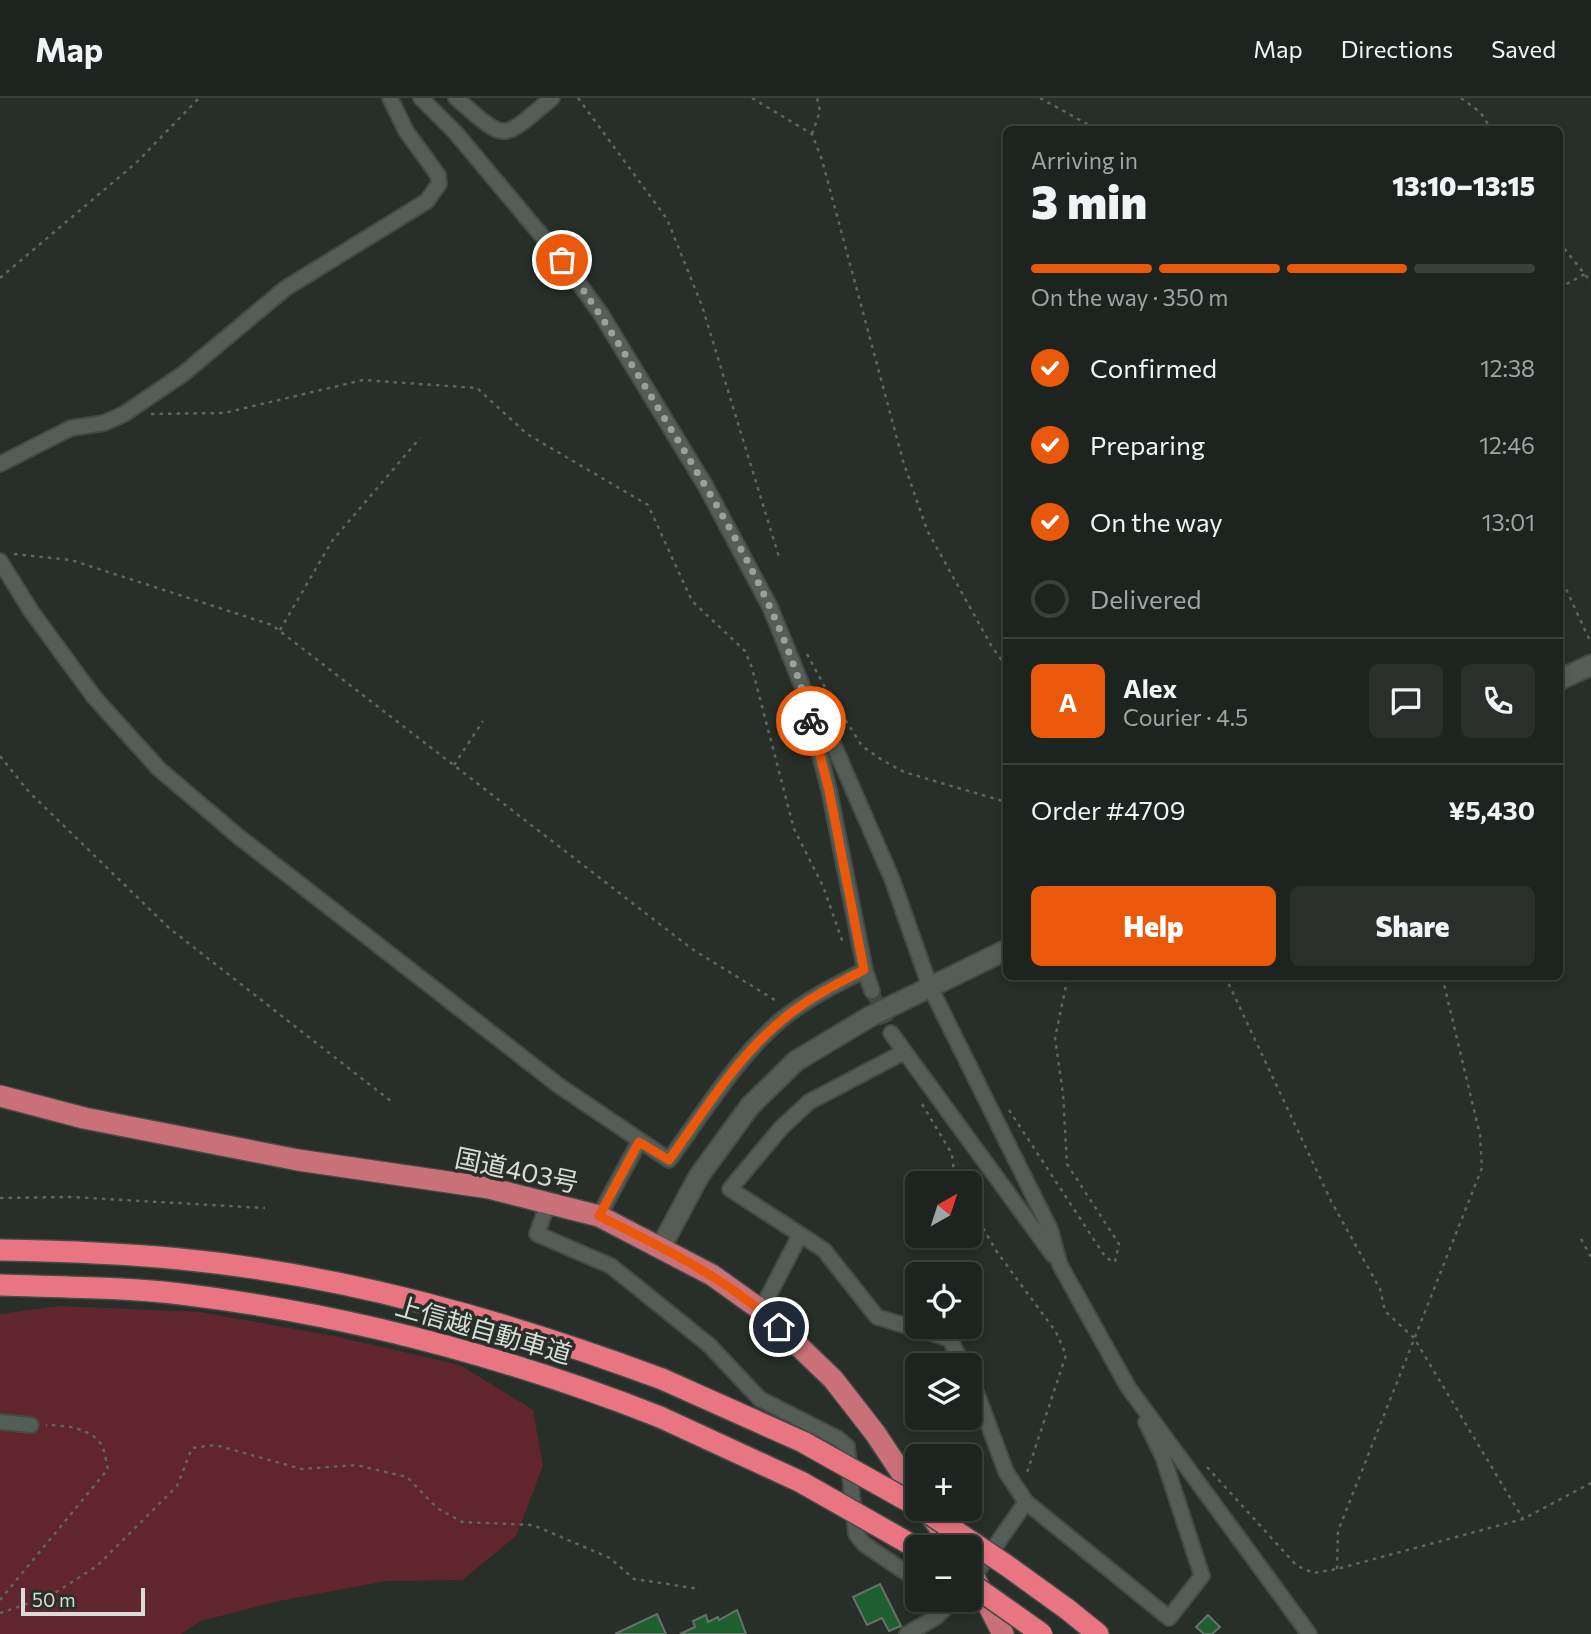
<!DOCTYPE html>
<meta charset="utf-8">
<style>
:root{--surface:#1d231e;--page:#2a2f2b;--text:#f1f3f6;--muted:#a0a4a4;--line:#3b403c;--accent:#ea580c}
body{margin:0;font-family:Commissioner,"Noto Sans JP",sans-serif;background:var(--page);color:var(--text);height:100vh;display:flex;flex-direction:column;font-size:26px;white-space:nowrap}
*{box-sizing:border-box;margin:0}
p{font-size:23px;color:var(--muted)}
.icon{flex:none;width:38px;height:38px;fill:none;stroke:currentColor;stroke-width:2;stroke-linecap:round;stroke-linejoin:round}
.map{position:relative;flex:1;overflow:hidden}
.panel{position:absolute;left:1003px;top:28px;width:560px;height:854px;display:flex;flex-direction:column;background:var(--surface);border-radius:10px;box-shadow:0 4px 10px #0003,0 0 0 2px var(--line)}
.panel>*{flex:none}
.needle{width:46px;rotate:39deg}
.controls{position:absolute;left:905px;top:1073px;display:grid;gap:14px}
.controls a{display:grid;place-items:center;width:77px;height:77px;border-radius:10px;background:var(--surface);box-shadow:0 4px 10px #0003,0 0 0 2px var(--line);font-size:35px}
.scale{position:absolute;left:21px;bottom:18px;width:124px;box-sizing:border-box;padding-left:7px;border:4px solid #d8ddd8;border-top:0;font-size:19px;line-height:24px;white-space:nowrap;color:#d8ddd8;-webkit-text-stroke:5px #272f28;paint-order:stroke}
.pin{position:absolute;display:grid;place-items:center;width:60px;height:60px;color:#fff;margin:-30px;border:4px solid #fff;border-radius:50%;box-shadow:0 2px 7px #0007}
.courier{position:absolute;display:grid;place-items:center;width:70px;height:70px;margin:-35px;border:5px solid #ea580c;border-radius:50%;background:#fff;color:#222;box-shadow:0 2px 9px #0007}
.headline em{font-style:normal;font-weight:800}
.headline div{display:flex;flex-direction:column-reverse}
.headline{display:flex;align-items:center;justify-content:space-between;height:119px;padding:0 28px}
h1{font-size:46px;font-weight:800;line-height:52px}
.bar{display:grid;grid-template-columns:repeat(4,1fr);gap:10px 7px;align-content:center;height:84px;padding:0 28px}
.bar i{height:9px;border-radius:5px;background:var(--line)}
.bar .current{background:var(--accent)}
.bar p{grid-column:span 4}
.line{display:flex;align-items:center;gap:18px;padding:0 28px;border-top:2px solid var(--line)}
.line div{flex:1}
.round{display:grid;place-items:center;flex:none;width:74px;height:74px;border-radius:10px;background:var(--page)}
ol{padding:0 28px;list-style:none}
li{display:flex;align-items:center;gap:21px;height:77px}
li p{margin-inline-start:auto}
li .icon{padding:7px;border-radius:50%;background:var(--accent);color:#fff;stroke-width:4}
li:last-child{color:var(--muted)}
li i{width:38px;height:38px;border:4px solid var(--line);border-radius:50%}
.cta{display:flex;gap:14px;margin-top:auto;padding:14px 28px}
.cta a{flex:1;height:80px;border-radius:10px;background:var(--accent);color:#fff;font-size:28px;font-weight:800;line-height:80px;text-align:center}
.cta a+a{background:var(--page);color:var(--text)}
header{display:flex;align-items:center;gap:42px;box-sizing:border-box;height:98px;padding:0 35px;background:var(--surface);border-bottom:2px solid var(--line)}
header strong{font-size:33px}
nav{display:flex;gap:38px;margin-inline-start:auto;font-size:24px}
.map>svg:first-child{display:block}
.green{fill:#61262d}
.building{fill:#1d5f2e;stroke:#677168;stroke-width:2}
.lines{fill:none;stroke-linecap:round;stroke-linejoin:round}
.minor-tunnel{stroke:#424942;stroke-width:14;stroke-dasharray:14 7;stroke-linecap:butt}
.minor-casing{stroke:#444a45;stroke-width:18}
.secondary-casing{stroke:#444a45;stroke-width:23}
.trunk-casing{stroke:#444a45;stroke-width:24}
.motorway-casing{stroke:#444a45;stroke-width:24}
.path{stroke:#5e655f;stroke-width:2.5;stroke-dasharray:3.5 5;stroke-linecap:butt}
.minor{stroke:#555e56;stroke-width:14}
.secondary{stroke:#555e56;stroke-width:19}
.trunk{stroke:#ca7078;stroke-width:21}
.motorway{stroke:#e87581;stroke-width:21}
.motorway-bridge-casing{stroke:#444a45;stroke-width:24;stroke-linecap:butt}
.motorway-bridge{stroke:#e87581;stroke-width:21}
.done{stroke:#9aa09a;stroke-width:7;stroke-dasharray:0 12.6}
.route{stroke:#ea580c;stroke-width:9}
.labels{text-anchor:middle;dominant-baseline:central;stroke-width:7;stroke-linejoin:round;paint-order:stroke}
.street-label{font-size:26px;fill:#d8ddd8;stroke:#272f28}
</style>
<header>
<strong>Map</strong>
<nav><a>Map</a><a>Directions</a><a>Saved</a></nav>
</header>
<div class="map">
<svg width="1591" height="1536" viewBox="0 0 1591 1536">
<rect width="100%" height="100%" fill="#272f28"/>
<!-- green -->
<polygon class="green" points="59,1208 200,1214 334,1238 460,1267 533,1312 543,1368 516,1438 462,1482 386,1483 274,1504 201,1523 181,1536 0,1536 0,1216"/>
<!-- building -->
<g class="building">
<polygon points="880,1486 901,1528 889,1533 882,1520 867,1527 853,1499"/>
<polygon points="737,1512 746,1536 680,1536 695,1529 693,1523 706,1517 708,1524 718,1519 719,1522"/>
<polygon points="657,1516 666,1536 615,1536"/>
<polygon points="1208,1517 1220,1529 1212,1536 1204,1536 1196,1529"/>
</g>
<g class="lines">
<!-- minor-tunnel -->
<polyline class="minor-tunnel" points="872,893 891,935"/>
<!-- minor casing -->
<g class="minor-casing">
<g id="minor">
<polyline points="421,0 455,34 562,162 601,216 705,387 770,509 803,590 835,650 892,781 930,889 1050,1131 1060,1167 1128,1289 1309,1536"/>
<path d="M 456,0 C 508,45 500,43 552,0"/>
<polyline points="0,366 71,330 104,325 124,316 183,276 286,190 427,103 439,86 438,77 406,33 390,0"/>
<path d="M 0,463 L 31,513 L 94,599 L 159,671 L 239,739 L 558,987 L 669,1062 C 702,1017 738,958 781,922 C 805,902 837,886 865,872"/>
<polyline points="808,611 829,692 865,872 872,893"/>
<polyline points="891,935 1053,1157"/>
<polyline points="904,954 809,1004 781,1030 730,1091 824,1152 877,1219 950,1241 963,1267"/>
<polyline points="548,1105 537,1136 611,1168 709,1247 760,1301 837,1340 847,1348 856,1436 864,1446 917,1482"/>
<polyline points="599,1118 639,1044"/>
<polyline points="761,1212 800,1137"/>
<polyline points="970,1281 979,1301 1006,1374 1026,1404 1169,1520 1202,1478 1163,1359 1146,1324"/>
<polyline points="0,1324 31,1327"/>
<polyline points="971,1483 1026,1404"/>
<polyline points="907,1536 936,1519 954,1502"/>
</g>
</g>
<!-- secondary casing -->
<g class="secondary-casing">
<g id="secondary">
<polyline points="1559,582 1591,567"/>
<polyline points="661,1149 699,1078 750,1008 796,963 871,918 1006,852"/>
</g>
</g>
<!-- trunk casing -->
<g class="trunk-casing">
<g id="trunk">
<polyline points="0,998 84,1020 298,1062 489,1090 599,1118 712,1177 761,1212 833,1281 875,1335 917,1398"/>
<polyline points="931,1418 954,1449"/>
<polyline points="970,1471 1003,1536"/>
</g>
</g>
<!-- motorway casing -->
<g class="motorway-casing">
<g id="motorway">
<path d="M 0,1152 C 60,1153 120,1155 180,1161 C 346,1177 506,1223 662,1281"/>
<path d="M 0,1187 C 60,1189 121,1189 181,1196 C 346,1216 505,1258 660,1319"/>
<polyline points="1067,1511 1098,1536"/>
</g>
</g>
<!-- path -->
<g class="path">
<polyline points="578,0 667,121 702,208 779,459"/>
<polyline points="752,0 812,36 822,62 903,363 927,432 992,549 1006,568"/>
<polyline points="1040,0 1098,32"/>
<polyline points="1461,0 1480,14 1492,32"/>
<polyline points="812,36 820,13 817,0"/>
<polyline points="1559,144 1591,184"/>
<polyline points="0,180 137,64 199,0"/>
<polyline points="1559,190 1585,176"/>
<polyline points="151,316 224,315 363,282 477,290 527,336 648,407 692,503 745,553 752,570 794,731 823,788 843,845"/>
<polyline points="14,456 71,462 272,527 692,851 778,904"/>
<polyline points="1559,476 1591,545"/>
<polyline points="280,532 332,443 420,340"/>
<polyline points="807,556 827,593 862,648 882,662 904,674 1006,704"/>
<polyline points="0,658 29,694 169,830 392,1004"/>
<polyline points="454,667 483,623"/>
<polyline points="1225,878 1331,1103 1380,1191 1385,1213 1414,1240 1523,1421"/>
<polyline points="922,1006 952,1056 955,1085"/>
<polyline points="1009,1012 1106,1160 1115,1164 1119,1146 1067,1066 1063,996 1055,940 1068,878"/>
<polyline points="0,1100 70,1099 265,1110"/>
<polyline points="970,1108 997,1154 1056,1234 1066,1257 1026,1378"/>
<polyline points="1581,1141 1591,1159"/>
<polyline points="1207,1369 1296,1467 1313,1475 1337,1471 1523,1421 1591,1385"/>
<polyline points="1337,1471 1338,1433 1482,1070 1480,1037 1442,878"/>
<path d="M 0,1502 L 108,1371 C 106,1364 105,1354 102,1348 C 92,1330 65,1327 46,1327"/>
<polyline points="0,1515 50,1498 97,1468 177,1388 192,1350 215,1347 302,1371 356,1367 407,1379 437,1410 462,1424 533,1427 610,1460 634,1481 700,1491"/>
</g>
<!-- minor -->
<use href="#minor" class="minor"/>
<!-- secondary -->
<use href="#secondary" class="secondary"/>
<!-- trunk -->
<use href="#trunk" class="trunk"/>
<!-- motorway -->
<use href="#motorway" class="motorway"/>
<!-- motorway-bridge casing -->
<g class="motorway-bridge-casing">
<g id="motorway-bridge">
<polyline points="662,1281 803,1344 917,1408"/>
<polyline points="660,1319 801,1384 917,1450"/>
<polyline points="921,1410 1006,1467 1067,1511"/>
<polyline points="970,1485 1042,1536"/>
</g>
</g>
<!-- motorway-bridge -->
<use href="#motorway-bridge" class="motorway-bridge"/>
</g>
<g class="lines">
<!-- done -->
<path class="done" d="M 562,162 C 603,218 638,277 674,336 C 729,426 785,521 811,623"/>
<!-- route -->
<path class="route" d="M 779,1229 C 727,1180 663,1150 599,1118 L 639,1044 L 669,1062 C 702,1016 737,959 781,923 C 805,902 836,886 864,872 L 829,692 L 811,623"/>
</g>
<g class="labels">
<!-- street labels -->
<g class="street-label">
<text transform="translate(517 1071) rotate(12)">国道403号</text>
<text transform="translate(484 1231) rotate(16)">上信越自動車道</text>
</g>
</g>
</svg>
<div class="controls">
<a><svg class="needle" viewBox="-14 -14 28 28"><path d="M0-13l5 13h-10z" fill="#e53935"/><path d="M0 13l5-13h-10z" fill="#a0a4a4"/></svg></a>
<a><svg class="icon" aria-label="locate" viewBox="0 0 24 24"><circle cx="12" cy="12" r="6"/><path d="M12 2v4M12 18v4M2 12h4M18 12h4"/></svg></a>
<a><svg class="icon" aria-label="layers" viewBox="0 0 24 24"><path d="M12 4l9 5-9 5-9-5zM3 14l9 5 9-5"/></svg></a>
<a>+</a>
<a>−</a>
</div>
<div class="scale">50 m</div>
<div class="pin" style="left:562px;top:162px;background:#ea580c"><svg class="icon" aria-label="bag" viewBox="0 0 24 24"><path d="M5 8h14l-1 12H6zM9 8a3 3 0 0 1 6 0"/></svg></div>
<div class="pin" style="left:779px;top:1229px;background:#1f2937"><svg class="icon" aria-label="home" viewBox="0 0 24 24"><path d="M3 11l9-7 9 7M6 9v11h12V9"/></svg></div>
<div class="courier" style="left:811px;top:623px"><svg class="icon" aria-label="bike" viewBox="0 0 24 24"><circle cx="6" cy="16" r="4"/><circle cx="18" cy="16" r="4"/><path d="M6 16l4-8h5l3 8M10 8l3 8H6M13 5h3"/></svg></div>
<section class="panel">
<div class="headline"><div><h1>3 min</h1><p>Arriving in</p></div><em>13:10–13:15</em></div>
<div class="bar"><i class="current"></i><i class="current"></i><i class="current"></i><i></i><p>On the way · 350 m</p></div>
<ol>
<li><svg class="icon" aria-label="check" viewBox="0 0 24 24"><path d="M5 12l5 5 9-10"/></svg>Confirmed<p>12:38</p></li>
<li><svg class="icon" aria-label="check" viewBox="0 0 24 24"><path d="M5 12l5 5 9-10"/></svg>Preparing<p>12:46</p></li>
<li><svg class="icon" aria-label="check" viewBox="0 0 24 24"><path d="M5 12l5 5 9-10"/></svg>On the way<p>13:01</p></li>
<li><i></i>Delivered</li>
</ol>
<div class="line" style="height:126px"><b class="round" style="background:var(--accent);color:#fff">A</b><div><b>Alex</b><p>Courier · 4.5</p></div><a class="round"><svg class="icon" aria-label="chat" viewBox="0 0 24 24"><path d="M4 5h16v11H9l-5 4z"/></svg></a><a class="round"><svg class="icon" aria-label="phone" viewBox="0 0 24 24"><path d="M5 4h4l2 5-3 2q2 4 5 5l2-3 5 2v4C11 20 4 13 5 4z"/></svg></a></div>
<div class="line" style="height:91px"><div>Order #4709</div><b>¥5,430</b></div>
<div class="cta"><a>Help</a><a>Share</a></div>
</section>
</div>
